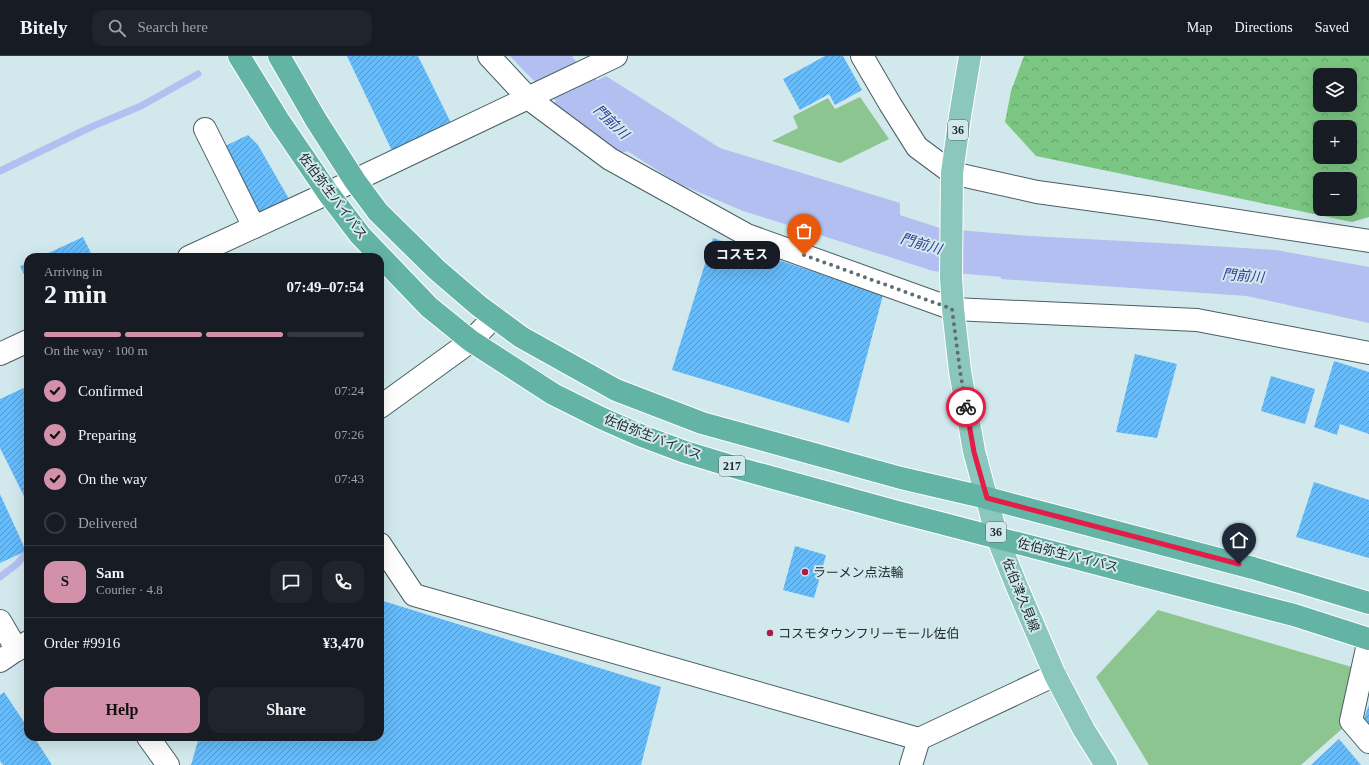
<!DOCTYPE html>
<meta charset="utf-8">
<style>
:root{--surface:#171b24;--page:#20242c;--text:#f1f3f6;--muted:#9ea1a6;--line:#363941;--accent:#d291a9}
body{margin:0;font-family:"Times New Roman","Noto Sans JP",serif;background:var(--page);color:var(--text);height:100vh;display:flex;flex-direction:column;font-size:15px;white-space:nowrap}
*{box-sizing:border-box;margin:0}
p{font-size:13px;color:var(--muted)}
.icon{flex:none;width:22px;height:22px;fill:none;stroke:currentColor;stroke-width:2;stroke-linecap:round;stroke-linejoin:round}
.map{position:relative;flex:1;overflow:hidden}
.sheet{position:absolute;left:24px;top:197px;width:360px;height:488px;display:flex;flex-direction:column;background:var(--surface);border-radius:12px;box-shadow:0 4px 16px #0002}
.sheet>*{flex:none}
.fabs{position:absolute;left:1313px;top:12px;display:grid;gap:8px}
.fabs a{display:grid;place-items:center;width:44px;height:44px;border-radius:8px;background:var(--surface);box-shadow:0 4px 16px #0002;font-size:20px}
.pin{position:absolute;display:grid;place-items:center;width:34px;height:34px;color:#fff;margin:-41px -17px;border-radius:50% 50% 50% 0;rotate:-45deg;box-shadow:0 0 4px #0007}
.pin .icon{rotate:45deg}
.courier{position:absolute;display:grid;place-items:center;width:40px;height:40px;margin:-20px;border:3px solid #e11d48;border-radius:50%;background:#fff;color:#222;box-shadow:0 1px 5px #0007}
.bubble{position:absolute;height:28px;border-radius:12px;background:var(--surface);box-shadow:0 4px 16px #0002;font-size:13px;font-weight:700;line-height:28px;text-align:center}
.head em{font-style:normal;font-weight:700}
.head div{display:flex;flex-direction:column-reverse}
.head{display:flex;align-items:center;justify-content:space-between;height:68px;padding:0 20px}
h1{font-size:26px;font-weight:700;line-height:30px}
.bar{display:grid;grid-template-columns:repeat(4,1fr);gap:6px 4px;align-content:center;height:48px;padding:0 20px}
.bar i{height:5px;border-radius:3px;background:var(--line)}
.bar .active{background:var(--accent)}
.bar p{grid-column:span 4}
.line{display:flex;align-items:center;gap:10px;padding:0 20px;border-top:1px solid var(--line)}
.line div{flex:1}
.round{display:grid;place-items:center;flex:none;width:42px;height:42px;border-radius:12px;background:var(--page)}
ol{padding:0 20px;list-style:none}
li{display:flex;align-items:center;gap:12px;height:44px}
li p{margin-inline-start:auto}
li .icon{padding:4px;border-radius:50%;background:var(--accent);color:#111;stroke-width:4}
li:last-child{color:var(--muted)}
li i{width:22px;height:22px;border:2px solid var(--line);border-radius:50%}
.primary-button{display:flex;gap:8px;margin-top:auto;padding:8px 20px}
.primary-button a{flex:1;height:46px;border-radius:12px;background:var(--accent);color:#111;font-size:16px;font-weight:700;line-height:46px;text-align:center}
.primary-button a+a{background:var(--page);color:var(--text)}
header{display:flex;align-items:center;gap:24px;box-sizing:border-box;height:56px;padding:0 20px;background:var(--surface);border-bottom:1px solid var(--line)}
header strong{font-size:19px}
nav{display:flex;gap:22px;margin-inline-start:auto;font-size:14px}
.search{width:280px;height:36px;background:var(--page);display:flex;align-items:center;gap:10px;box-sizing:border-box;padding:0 14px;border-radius:12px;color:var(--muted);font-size:15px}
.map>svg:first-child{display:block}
.green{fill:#8dc591}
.forest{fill:url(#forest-crowns);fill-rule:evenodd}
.water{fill:#b2bff0}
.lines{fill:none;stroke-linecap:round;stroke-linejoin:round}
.stream{stroke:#b2bff0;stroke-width:7}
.river{stroke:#b2bff0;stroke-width:43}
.building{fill:url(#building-hatch)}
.minor-casing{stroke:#4a5f63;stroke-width:24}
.tertiary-casing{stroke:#4a5f63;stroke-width:24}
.primary-casing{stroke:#fff;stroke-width:24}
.trunk-casing{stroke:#fff;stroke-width:24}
.minor{stroke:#fff;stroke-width:22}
.tertiary{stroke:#fff;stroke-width:22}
.primary{stroke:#8bc7bc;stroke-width:22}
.trunk{stroke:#64b4a6;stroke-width:22}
.done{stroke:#606e71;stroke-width:4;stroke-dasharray:0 7.2}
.route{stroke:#e11d48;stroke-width:5}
.poi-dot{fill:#ad1a4a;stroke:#d1e9ed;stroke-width:1.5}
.labels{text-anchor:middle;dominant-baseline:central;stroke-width:4;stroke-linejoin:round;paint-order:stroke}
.shield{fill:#d1e9ed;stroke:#576567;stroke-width:1}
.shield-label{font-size:12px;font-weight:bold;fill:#232c2e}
.street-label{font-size:13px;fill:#232c2e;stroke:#d1e9ed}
.poi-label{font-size:13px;fill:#232c2e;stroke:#d1e9ed;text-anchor:start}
.water-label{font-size:14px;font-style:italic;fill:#323a96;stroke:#d1e9ed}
</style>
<header>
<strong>Bitely</strong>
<div class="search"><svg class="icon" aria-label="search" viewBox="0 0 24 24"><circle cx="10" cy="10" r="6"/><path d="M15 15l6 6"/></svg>Search here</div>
<nav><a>Map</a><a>Directions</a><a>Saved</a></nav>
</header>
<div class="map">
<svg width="1369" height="709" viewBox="0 0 1369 709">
<defs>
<pattern id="forest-crowns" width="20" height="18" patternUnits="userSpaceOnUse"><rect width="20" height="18" fill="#7cc683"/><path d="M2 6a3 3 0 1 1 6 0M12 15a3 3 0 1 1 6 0" fill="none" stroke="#65a16c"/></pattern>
<pattern id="building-hatch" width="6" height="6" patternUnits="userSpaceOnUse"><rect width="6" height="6" fill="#67bbf8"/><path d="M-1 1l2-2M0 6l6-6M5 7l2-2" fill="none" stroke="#5498c9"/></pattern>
</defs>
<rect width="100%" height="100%" fill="#d1e9ed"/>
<!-- green -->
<g class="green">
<polygon points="860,41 889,83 840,107 772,85 798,72 793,60 828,42 835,53"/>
<polygon points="1158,554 1355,612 1344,671 1301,709 1149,709 1096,621"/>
</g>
<!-- forest -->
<path class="forest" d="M 1024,0 L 1369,0 L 1369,161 L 1352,166 L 1036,100 L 1005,66 L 1011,35 ZM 1320,19 L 1350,19 L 1350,49 L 1320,49 ZM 1320,71 L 1350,71 L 1350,101 L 1320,101 ZM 1320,123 L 1350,123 L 1350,153 L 1320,153 Z"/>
<!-- water -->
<g class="water">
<polygon points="510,0 574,0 533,24"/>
<polygon points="606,20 720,92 900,147 900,204 743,155 677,127 553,47"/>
<polygon points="1010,179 1179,188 1276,194 1369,211 1369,267 1247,240 1001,223 999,188"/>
</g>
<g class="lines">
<!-- stream -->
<g class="stream">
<polyline points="0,115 91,71 141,50 198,18"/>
<polyline points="0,521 17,508 28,495"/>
</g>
<!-- river -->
<g class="river">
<polyline points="541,0 555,15 620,75"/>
<polyline points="845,164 938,194 1058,204"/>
</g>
</g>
<!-- building -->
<g class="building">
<polygon points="347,0 418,0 452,69 393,97"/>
<polygon points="825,0 843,0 862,34 835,49 829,38 800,54 783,23"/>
<polygon points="248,79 258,89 289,143 260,158 225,90"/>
<polygon points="83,181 93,201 40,201"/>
<polygon points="713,182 883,239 849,367 672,314"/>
<polygon points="28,207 28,227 20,210"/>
<polygon points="1135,298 1177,308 1157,382 1116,376"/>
<polygon points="1334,305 1369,316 1369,378 1340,368 1337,379 1314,371"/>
<polygon points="1271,320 1315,333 1305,368 1261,355"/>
<polygon points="28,330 28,448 0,392 0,343"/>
<polygon points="1314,426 1369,444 1369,502 1296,481"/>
<polygon points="0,438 26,495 0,507"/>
<polygon points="795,490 826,499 814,542 783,534"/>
<polygon points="380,544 661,631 641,709 191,709 199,681 380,681"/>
<polygon points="4,636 28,672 28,681 34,681 52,709 3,709 0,705 0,639"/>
<polygon points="1369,649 1369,672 1363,665"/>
<polygon points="1339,683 1361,709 1311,709"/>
</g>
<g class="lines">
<!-- minor casing -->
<g class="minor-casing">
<g id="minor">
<polyline points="489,0 528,42 610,103 747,179 953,253 1197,264 1369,297"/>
<polyline points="862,0 890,48 917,91 952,117"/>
<polyline points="205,73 254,171"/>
<polyline points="189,201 328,137 616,0"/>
<polyline points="0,298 28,285"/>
<polyline points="380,351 471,285 494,261"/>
<polyline points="380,488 414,539 919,683 1055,619"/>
<polyline points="0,565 17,594"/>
<polyline points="1369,583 1351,665 1369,686"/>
<polyline points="0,605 28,586"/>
<polyline points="148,681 168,709"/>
<polyline points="911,709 919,683"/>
</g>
</g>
<!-- tertiary casing -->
<g class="tertiary-casing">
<polyline id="tertiary" points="952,117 1037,136 1153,152 1369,185"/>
</g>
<!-- primary casing -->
<g class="primary-casing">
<polyline id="primary" points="970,0 960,60 952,117 951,222 953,253 960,315 974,395 997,481 1017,531 1055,619 1084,674 1106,709"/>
</g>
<!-- trunk casing -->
<g class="trunk-casing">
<g id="trunk">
<polyline points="239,0 279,65 328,137 360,179 429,251 471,285 553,338 601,362 642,380 685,396 741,413 894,455 1294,559 1369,583"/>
<polyline points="279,0 316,64 355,125 378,156 437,214 479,250 521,281 616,334 702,367 901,422 987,442 1253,512 1369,547"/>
</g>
</g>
<!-- minor -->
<use href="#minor" class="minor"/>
<!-- tertiary -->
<use href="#tertiary" class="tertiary"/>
<!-- primary -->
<use href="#primary" class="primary"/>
<!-- trunk -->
<use href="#trunk" class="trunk"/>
</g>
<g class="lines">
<!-- done -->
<polyline class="done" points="804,199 952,253 960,315 966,351"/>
<!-- route -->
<polyline class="route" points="966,351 974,396 987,442 1239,508"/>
</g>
<!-- markers -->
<g class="poi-dot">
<circle cx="805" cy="516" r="4"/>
<circle cx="770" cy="577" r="4"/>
</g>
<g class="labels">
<!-- shield labels -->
<g class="shield">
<rect x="948" y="64" width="20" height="20" rx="3"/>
<rect x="719" y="400" width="26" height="20" rx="3"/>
<rect x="986" y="466" width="20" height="20" rx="3"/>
</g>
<g class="shield-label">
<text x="958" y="74">36</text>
<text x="732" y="410">217</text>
<text x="996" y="476">36</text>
</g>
<!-- street labels -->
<g class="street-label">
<text transform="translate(333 140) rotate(53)">佐伯弥生バイパス</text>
<text transform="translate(653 381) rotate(21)">佐伯弥生バイパス</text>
<text transform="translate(1068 499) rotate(14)">佐伯弥生バイパス</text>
<text transform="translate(1021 539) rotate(68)">佐伯津久見線</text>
</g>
<!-- poi labels -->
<g class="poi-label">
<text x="813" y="516">ラーメン点法輪</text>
<text x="778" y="577">コスモタウンフリーモール佐伯</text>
</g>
<!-- water labels -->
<g class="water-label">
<text transform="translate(611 66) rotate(44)">門前川</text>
<text transform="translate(921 188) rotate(16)">門前川</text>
<text transform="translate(1243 220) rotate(5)">門前川</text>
</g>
</g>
</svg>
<div class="fabs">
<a><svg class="icon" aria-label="layers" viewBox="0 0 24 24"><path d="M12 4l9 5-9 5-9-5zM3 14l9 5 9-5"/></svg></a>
<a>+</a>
<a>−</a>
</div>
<div class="pin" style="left:804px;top:199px;background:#ea580c"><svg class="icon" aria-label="bag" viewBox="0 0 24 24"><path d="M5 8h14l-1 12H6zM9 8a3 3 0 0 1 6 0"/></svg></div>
<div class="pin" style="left:1239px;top:508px;background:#1f2937"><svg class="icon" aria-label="home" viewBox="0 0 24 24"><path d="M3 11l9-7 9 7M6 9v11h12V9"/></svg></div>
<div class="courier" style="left:966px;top:351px"><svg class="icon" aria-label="bike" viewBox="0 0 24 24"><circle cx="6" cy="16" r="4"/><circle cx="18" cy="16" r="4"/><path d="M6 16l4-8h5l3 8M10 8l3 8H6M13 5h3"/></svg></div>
<div class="bubble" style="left:704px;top:185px;width:76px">コスモス</div>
<section class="sheet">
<div class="head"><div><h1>2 min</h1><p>Arriving in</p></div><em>07:49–07:54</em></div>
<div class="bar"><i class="active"></i><i class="active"></i><i class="active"></i><i></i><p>On the way · 100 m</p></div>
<ol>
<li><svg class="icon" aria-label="check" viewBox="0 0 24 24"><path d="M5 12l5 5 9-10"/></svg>Confirmed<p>07:24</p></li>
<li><svg class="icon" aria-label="check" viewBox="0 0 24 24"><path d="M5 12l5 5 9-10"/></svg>Preparing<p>07:26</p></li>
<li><svg class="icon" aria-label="check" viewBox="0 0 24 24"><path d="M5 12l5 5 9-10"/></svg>On the way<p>07:43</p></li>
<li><i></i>Delivered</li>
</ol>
<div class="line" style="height:72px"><b class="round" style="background:var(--accent);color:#111">S</b><div><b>Sam</b><p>Courier · 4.8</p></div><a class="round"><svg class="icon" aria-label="chat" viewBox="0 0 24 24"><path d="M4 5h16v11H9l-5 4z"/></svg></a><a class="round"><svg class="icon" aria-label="phone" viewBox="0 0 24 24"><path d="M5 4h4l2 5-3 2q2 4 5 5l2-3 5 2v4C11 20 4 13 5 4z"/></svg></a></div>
<div class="line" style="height:52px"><div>Order #9916</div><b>¥3,470</b></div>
<div class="primary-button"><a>Help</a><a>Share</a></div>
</section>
</div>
